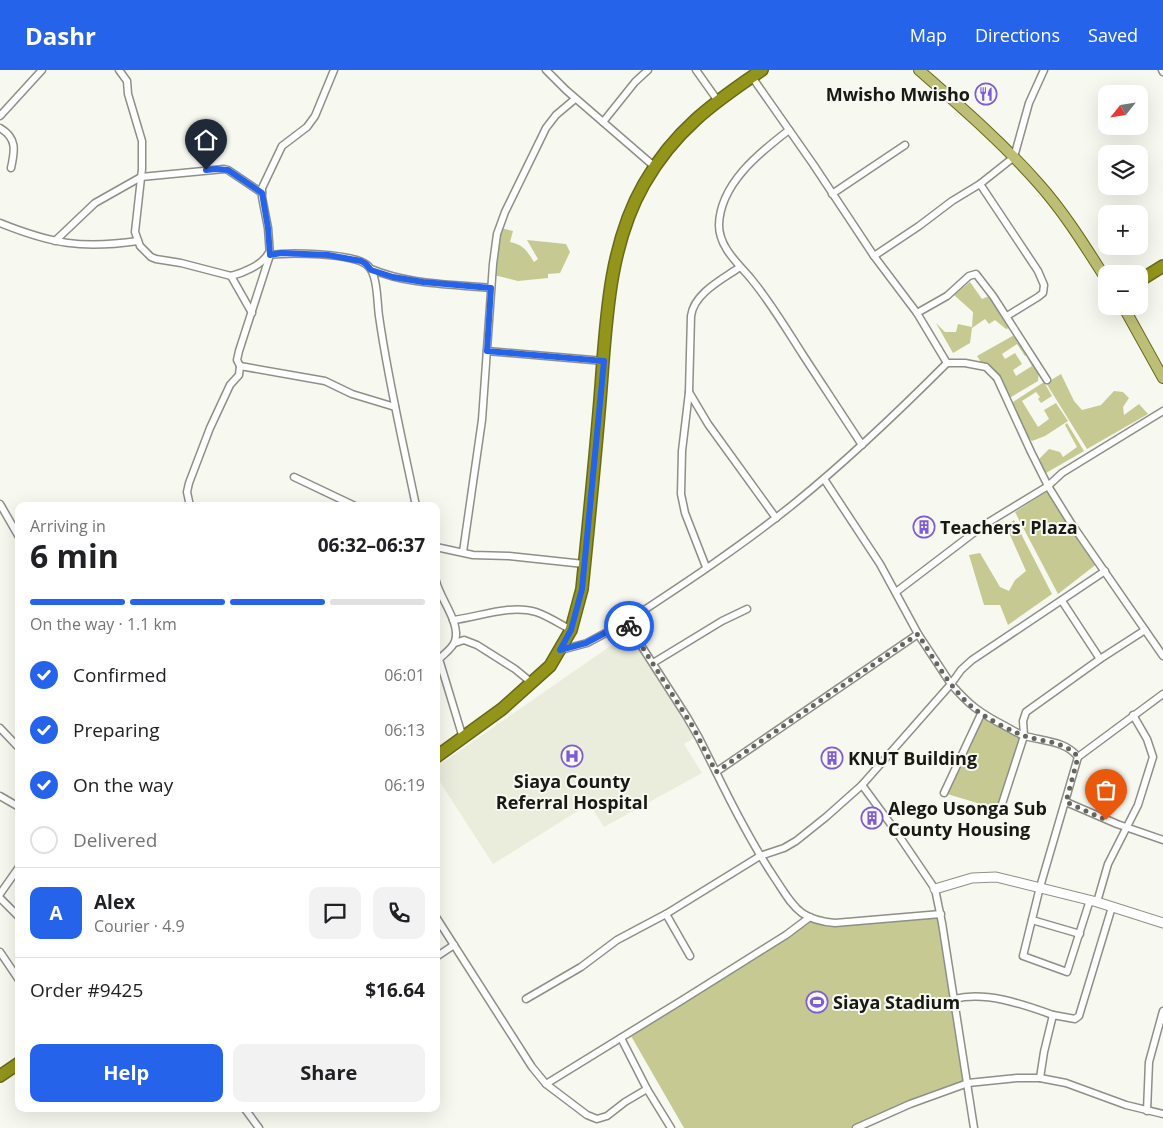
<!DOCTYPE html>
<meta charset="utf-8">
<style>
:root{--surface:#fff;--page:#f2f2f2;--text:#202124;--muted:#757577;--line:#e0e0e0;--accent:#2563eb}
body{margin:0;font-family:"Open Sans",sans-serif;background:var(--page);color:var(--text);height:100vh;display:flex;flex-direction:column;font-size:19px;white-space:nowrap}
*{box-sizing:border-box;margin:0}
p{font-size:16px;color:var(--muted)}
.icon{flex:none;width:28px;height:28px;fill:none;stroke:currentColor;stroke-width:2;stroke-linecap:round;stroke-linejoin:round}
.map{position:relative;flex:1;overflow:hidden}
.side{position:absolute;left:15px;top:432px;width:425px;height:610px;display:flex;flex-direction:column;background:var(--surface);border-radius:10px;box-shadow:0 5px 20px #0002}
.side>*{flex:none}
.needle{width:32px;rotate:240deg}
.fabs{position:absolute;left:1098px;top:15px;display:grid;gap:10px}
.fabs a{display:grid;place-items:center;width:50px;height:50px;border-radius:10px;background:var(--surface);box-shadow:0 5px 20px #0002;font-size:25px}
.pin{position:absolute;display:grid;place-items:center;width:42px;height:42px;color:#fff;margin:-51px -21px;border-radius:50% 50% 50% 0;rotate:-45deg;box-shadow:0 0 5px #0007}
.pin .icon{rotate:45deg}
.courier{position:absolute;display:grid;place-items:center;width:50px;height:50px;margin:-25px;border:4px solid #2563eb;border-radius:50%;background:#fff;color:#222;box-shadow:0 1px 6px #0007}
.head em{font-style:normal;font-weight:700}
.head div{display:flex;flex-direction:column-reverse}
.head{display:flex;align-items:center;justify-content:space-between;height:85px;padding:0 15px}
h1{font-size:32px;font-weight:700;line-height:38px}
.bar{display:grid;grid-template-columns:repeat(4,1fr);gap:8px 5px;align-content:center;height:60px;padding:0 15px}
.bar i{height:6px;border-radius:4px;background:var(--line)}
.bar .active{background:var(--accent)}
.bar p{grid-column:span 4}
.line{display:flex;align-items:center;gap:12px;padding:0 15px;border-top:1px solid var(--line)}
.line div{flex:1}
.round{display:grid;place-items:center;flex:none;width:52px;height:52px;border-radius:10px;background:var(--page)}
ol{padding:0 15px;list-style:none}
li{display:flex;align-items:center;gap:15px;height:55px}
li p{margin-inline-start:auto}
li .icon{padding:5px;border-radius:50%;background:var(--accent);color:#fff;stroke-width:4}
li:last-child{color:var(--muted)}
li i{width:28px;height:28px;border:2px solid var(--line);border-radius:50%}
.cta{display:flex;gap:10px;margin-top:auto;padding:10px 15px}
.cta a{flex:1;height:58px;border-radius:10px;background:var(--accent);color:#fff;font-size:20px;font-weight:700;line-height:58px;text-align:center}
.cta a+a{background:var(--page);color:var(--text)}
header{display:flex;align-items:center;gap:30px;box-sizing:border-box;height:70px;padding:0 25px;background:var(--accent);color:#fff}
header strong{font-size:24px}
nav{display:flex;gap:28px;margin-inline-start:auto;font-size:18px}
.map>svg:first-child{display:block}
.built{fill:#ebeddc}
.green{fill:#c6ca92}
.lines{fill:none;stroke-linecap:round;stroke-linejoin:round}
.street-casing{stroke:#8e8f87;stroke-width:9}
.secondary-casing{stroke:#8e8f87;stroke-width:11}
.primary-casing{stroke:#676918;stroke-width:12}
.highway-casing{stroke:#676918;stroke-width:14}
.street{stroke:#fff;stroke-width:6}
.secondary{stroke:#fff;stroke-width:9}
.primary{stroke:#bebf76;stroke-width:10}
.highway{stroke:#92951a;stroke-width:11}
.done{stroke:#666661;stroke-width:5;stroke-dasharray:0 9}
.route{stroke:#2563eb;stroke-width:6}
.labels{text-anchor:middle;dominant-baseline:central;stroke-width:4;stroke-linejoin:round;paint-order:stroke}
.poi-label{font-size:18px;font-weight:bold;fill:#181815;stroke:#f7f8ef;text-anchor:start}
</style>
<header>
<strong>Dashr</strong>
<nav><a>Map</a><a>Directions</a><a>Saved</a></nav>
</header>
<div class="map">
<svg width="1163" height="1058" viewBox="0 0 1163 1058">
<rect width="100%" height="100%" fill="#f7f8ef"/>
<!-- built -->
<polygon class="built" points="632,561 697,666 684,674 702,703 604,757 589,734 493,794 436,706 436,697"/>
<!-- green -->
<g class="green">
<path d="M 501,158 L 513,161 L 510,172 C 524,175 527,181 534,192 L 538,189 L 527,170 L 566,174 L 570,182 L 560,203 L 548,204 L 548,208 L 518,211 L 490,204 Z"/>
<polygon points="970,212 982,229 989,226 1010,258 1006,259 995,250 989,254 985,249 972,258 970,273 953,283 936,253 945,262 956,262 958,254 972,257 973,242 954,225"/>
<polygon points="1016,264 1028,284 1025,286 1017,274 1002,284 1005,289 1015,283 1022,294 1013,300 1016,306 1032,296 1027,287 1029,285 1039,300 1038,311 1006,330 977,286"/>
<polygon points="1061,304 1074,331 1082,340 1101,335 1114,321 1123,322 1129,328 1123,337 1124,345 1139,334 1148,344 1087,379 1046,313"/>
<polygon points="1044,312 1052,326 1041,333 1038,329 1040,327 1036,322 1022,331 1038,357 1049,349 1044,340 1056,333 1068,351 1045,366 1032,371 1022,361 1013,332"/>
<polygon points="1067,353 1084,381 1046,403 1038,390 1049,379 1060,382 1063,387 1077,377 1065,355"/>
<polygon points="1048,421 1098,493 1058,524 1015,442"/>
<polygon points="1014,450 1052,524 1008,555 1000,535 984,535 969,485 980,483 1000,517 1009,521 1015,510 1026,501 1006,456"/>
<polygon points="980,647 1024,666 1000,740 944,723"/>
<polygon points="937,844 963,1011 905,1033 853,1058 684,1058 631,966 736,899 810,847 838,855"/>
</g>
<g class="lines">
<!-- street casing -->
<g class="street-casing">
<g id="street">
<path d="M 119,0 L 127,11 L 128,24 L 142,71 L 142,99 L 135,162 L 140,176 L 151,187 L 156,189 L 181,193 L 231,206 C 243,203 262,195 268,184"/>
<polyline points="546,0 566,20 655,97"/>
<polyline points="696,0 718,31"/>
<polyline points="1162,0 1163,2"/>
<polyline points="752,7 813,94 874,186 917,243 947,293"/>
<polyline points="0,46 42,0"/>
<polyline points="603,52 635,12 648,0"/>
<path d="M 0,58 C 17,68 15,80 11,98"/>
<path d="M 789,60 C 759,83 720,114 719,155 C 719,178 739,194 752,210 C 771,233 787,260 803,285 C 823,315 842,345 862,375"/>
<polyline points="980,114 1038,201 1044,215 1043,223 1038,227 1007,246"/>
<polyline points="832,124 905,75"/>
<path d="M 0,153 C 52,174 82,179 138,171"/>
<polyline points="55,171 95,133 141,107 224,99 228,100 262,123"/>
<path d="M 270,185 C 289,182 352,183 367,195 C 378,203 377,233 379,246 C 388,310 403,373 416,436"/>
<polyline points="874,186 919,156 952,131 980,114 1014,87 1029,33 1044,0"/>
<path d="M 371,199 C 409,215 452,214 491,218"/>
<polyline points="231,206 252,243"/>
<polyline points="917,243 947,226 969,206 976,204 993,226 1047,310"/>
<polyline points="487,281 604,291"/>
<polyline points="240,296 325,311 352,324 395,337"/>
<polyline points="689,322 708,354 776,448"/>
<polyline points="294,407 355,436"/>
<polyline points="824,409 880,494 918,564 951,614 862,715 895,760 935,819 942,853 974,1058"/>
<polyline points="0,434 19,467"/>
<polyline points="190,436 187,422 189,413 210,358 230,315 239,305 240,296 237,290 239,281 270,185 268,158 262,127 262,118 282,76 307,57 315,46 334,0"/>
<polyline points="436,477 473,485 509,486 584,494"/>
<polyline points="463,482 482,350 493,194 497,164 505,142 546,58 556,45 575,29"/>
<path d="M 706,497 L 685,443 L 681,424 L 682,381 L 689,322 L 691,246 C 694,223 723,209 740,197"/>
<path d="M 436,511 C 440,529 461,553 455,571 C 453,578 444,584 439,589 L 436,588"/>
<polyline points="896,522 984,455 1048,416 1062,403 1163,341"/>
<polyline points="1062,531 1100,589"/>
<path d="M 453,550 C 479,547 510,534 536,542 C 548,546 560,554 571,560"/>
<path d="M 626,552 C 684,514 743,475 796,432 C 849,389 899,341 947,293 L 965,293 L 986,297 L 997,308 L 1031,382 L 1048,416 L 1071,453 L 1163,586"/>
<polyline points="455,573 464,570 477,575 515,599 532,613"/>
<polyline points="561,580 587,573 626,552 687,647 699,668 716,702 918,564"/>
<polyline points="439,589 463,668"/>
<polyline points="653,593 722,551 747,539"/>
<polyline points="0,658 19,678"/>
<polyline points="1078,687 1163,624"/>
<path d="M 716,702 C 734,739 753,776 776,810 C 784,822 791,835 802,843 C 812,850 824,852 835,853 L 941,844"/>
<polyline points="944,723 981,644"/>
<polyline points="0,726 19,737"/>
<polyline points="1066,732 1117,754 1163,770"/>
<polyline points="1000,740 1024,666 1023,651 1026,642 1100,589 1145,560"/>
<polyline points="0,824 19,797"/>
<polyline points="0,828 19,847"/>
<path d="M 1090,830 L 1067,902 L 1023,886 L 1040,817 L 1078,687 C 1066,671 1043,671 1025,666 C 1018,664 1011,659 1005,656 C 980,643 969,635 951,614 L 961,600 L 972,590 L 1105,501"/>
<polyline points="1097,832 1108,794 1138,735 1153,687 1147,669 1133,645"/>
<polyline points="436,847 532,997 546,1014 684,929 786,865 810,847"/>
<polyline points="1032,850 1080,864"/>
<polyline points="0,882 19,910"/>
<polyline points="690,886 666,844 760,786 784,778 796,771 826,747 862,715"/>
<polyline points="436,887 454,875"/>
<polyline points="526,929 581,897 617,870 666,844"/>
<path d="M 954,929 C 986,921 1022,934 1053,945"/>
<polyline points="621,968 647,1019 671,1058"/>
<polyline points="1040,1008 1044,982 1053,945 1075,949 1079,946 1112,837"/>
<polyline points="546,1014 587,1045 597,1049 607,1046 625,1032 647,1019"/>
<polyline points="245,1039 259,1058"/>
<polyline points="1147,1041 1149,992 1163,941"/>
<polyline points="856,1058 910,1034 968,1013 1017,1008 1040,1008 1066,1013 1126,1035 1163,1044"/>
</g>
</g>
<!-- secondary casing -->
<g class="secondary-casing">
<polyline id="secondary" points="935,819 972,808 996,807 1097,832 1163,853"/>
</g>
<!-- primary casing -->
<g class="primary-casing">
<g id="primary">
<path d="M 919,0 C 960,36 1002,72 1038,113 C 1064,142 1085,176 1106,209"/>
<polyline points="1123,236 1163,308"/>
</g>
</g>
<!-- highway casing -->
<g class="highway-casing">
<g id="highway">
<polyline points="1139,211 1163,196"/>
<path d="M 436,687 L 502,639 L 550,596 L 571,560 L 582,519 C 588,460 594,401 599,342 C 606,266 605,182 644,114 C 674,61 713,33 762,0"/>
<polyline points="0,1006 19,993"/>
</g>
</g>
<!-- street -->
<use href="#street" class="street"/>
<!-- secondary -->
<use href="#secondary" class="secondary"/>
<!-- primary -->
<use href="#primary" class="primary"/>
<!-- highway -->
<use href="#highway" class="highway"/>
</g>
<g class="lines">
<!-- done -->
<path class="done" d="M 629,556 L 693,657 L 716,702 L 918,564 C 936,592 953,624 980,643 C 990,650 1013,662 1025,666 C 1043,672 1065,671 1078,687 L 1066,732 L 1106,750"/>
<!-- route -->
<polyline class="route" points="206,100 216,99 228,100 262,123 268,158 270,185 281,183 328,185 361,191 366,194 371,200 393,207 423,212 491,218 487,281 604,291 582,519 571,560 560,580 586,573 626,552 629,556"/>
</g>
<!-- icons -->
<defs>
<g id="restaurant-ring" transform="scale(1.125)"><circle r="9.5" fill="#f7f8ef" stroke="#7f5cd7" stroke-width="1.5"/><path d="M-5-6h1v4h1v-4h1v4h1v-4h1v5L-1.5 .5V6h-2V.5L-5-1ZM5-6V6H3V1.5H1.5Q1.5-4 5-6Z" fill="#7f5cd7"/></g>
<g id="building-ring" transform="scale(1.125)"><circle r="9.5" fill="#f7f8ef" stroke="#7f5cd7" stroke-width="1.5"/><path d="M-4-6H4V6H1V3H-1V6H-4ZM-2.5-4.3h1.7v1.8h-1.7ZM.8-4.3h1.7v1.8H.8ZM-2.5-1h1.7V.8h-1.7ZM.8-1h1.7V.8H.8Z" fill="#7f5cd7"/></g>
<g id="hospital-ring" transform="scale(1.125)"><circle r="9.5" fill="#f7f8ef" stroke="#7f5cd7" stroke-width="1.5"/><path d="M-5-5h3v3.5h4V-5h3V5h-3V1.5h-4V5h-3Z" fill="#7f5cd7"/></g>
<g id="stadium-ring" transform="scale(1.125)"><circle r="9.5" fill="#f7f8ef" stroke="#7f5cd7" stroke-width="1.5"/><path d="M0-5a6.5 5 0 1 0 0 10a6.5 5 0 1 0 0-10ZM-3.5-1.8h7v3.6h-7Z" fill="#7f5cd7"/></g>
</defs>
<g fill-rule="evenodd">
<use href="#restaurant-ring" x="986" y="24"/>
<use href="#building-ring" x="924" y="457"/>
<use href="#hospital-ring" x="572" y="686"/>
<use href="#building-ring" x="832" y="688"/>
<use href="#building-ring" x="872" y="748"/>
<use href="#stadium-ring" x="817" y="932"/>
</g>
<g class="labels">
<!-- poi labels -->
<g class="poi-label">
<text x="970" y="24" text-anchor="end">Mwisho Mwisho</text>
<text x="940" y="457">Teachers' Plaza</text>
<text x="848" y="688">KNUT Building</text>
<text x="572" y="711" text-anchor="middle">Siaya County<tspan x="572" dy="21">Referral Hospital</tspan></text>
<text x="888" y="738">Alego Usonga Sub<tspan x="888" dy="21">County Housing</tspan></text>
<text x="833" y="932">Siaya Stadium</text>
</g>
</g>
</svg>
<div class="fabs">
<a><svg class="needle" viewBox="-14 -14 28 28"><path d="M0-13l5 13h-10z" fill="#e53935"/><path d="M0 13l5-13h-10z" fill="#757577"/></svg></a>
<a><svg class="icon" aria-label="layers" viewBox="0 0 24 24"><path d="M12 4l9 5-9 5-9-5zM3 14l9 5 9-5"/></svg></a>
<a>+</a>
<a>−</a>
</div>
<div class="pin" style="left:1106px;top:750px;background:#ea580c"><svg class="icon" aria-label="bag" viewBox="0 0 24 24"><path d="M5 8h14l-1 12H6zM9 8a3 3 0 0 1 6 0"/></svg></div>
<div class="pin" style="left:206px;top:100px;background:#1f2937"><svg class="icon" aria-label="home" viewBox="0 0 24 24"><path d="M3 11l9-7 9 7M6 9v11h12V9"/></svg></div>
<div class="courier" style="left:629px;top:556px"><svg class="icon" aria-label="bike" viewBox="0 0 24 24"><circle cx="6" cy="16" r="4"/><circle cx="18" cy="16" r="4"/><path d="M6 16l4-8h5l3 8M10 8l3 8H6M13 5h3"/></svg></div>
<section class="side">
<div class="head"><div><h1>6 min</h1><p>Arriving in</p></div><em>06:32–06:37</em></div>
<div class="bar"><i class="active"></i><i class="active"></i><i class="active"></i><i></i><p>On the way · 1.1 km</p></div>
<ol>
<li><svg class="icon" aria-label="check" viewBox="0 0 24 24"><path d="M5 12l5 5 9-10"/></svg>Confirmed<p>06:01</p></li>
<li><svg class="icon" aria-label="check" viewBox="0 0 24 24"><path d="M5 12l5 5 9-10"/></svg>Preparing<p>06:13</p></li>
<li><svg class="icon" aria-label="check" viewBox="0 0 24 24"><path d="M5 12l5 5 9-10"/></svg>On the way<p>06:19</p></li>
<li><i></i>Delivered</li>
</ol>
<div class="line" style="height:90px"><b class="round" style="background:var(--accent);color:#fff">A</b><div><b>Alex</b><p>Courier · 4.9</p></div><a class="round"><svg class="icon" aria-label="chat" viewBox="0 0 24 24"><path d="M4 5h16v11H9l-5 4z"/></svg></a><a class="round"><svg class="icon" aria-label="phone" viewBox="0 0 24 24"><path d="M5 4h4l2 5-3 2q2 4 5 5l2-3 5 2v4C11 20 4 13 5 4z"/></svg></a></div>
<div class="line" style="height:65px"><div>Order #9425</div><b>$16.64</b></div>
<div class="cta"><a>Help</a><a>Share</a></div>
</section>
</div>
